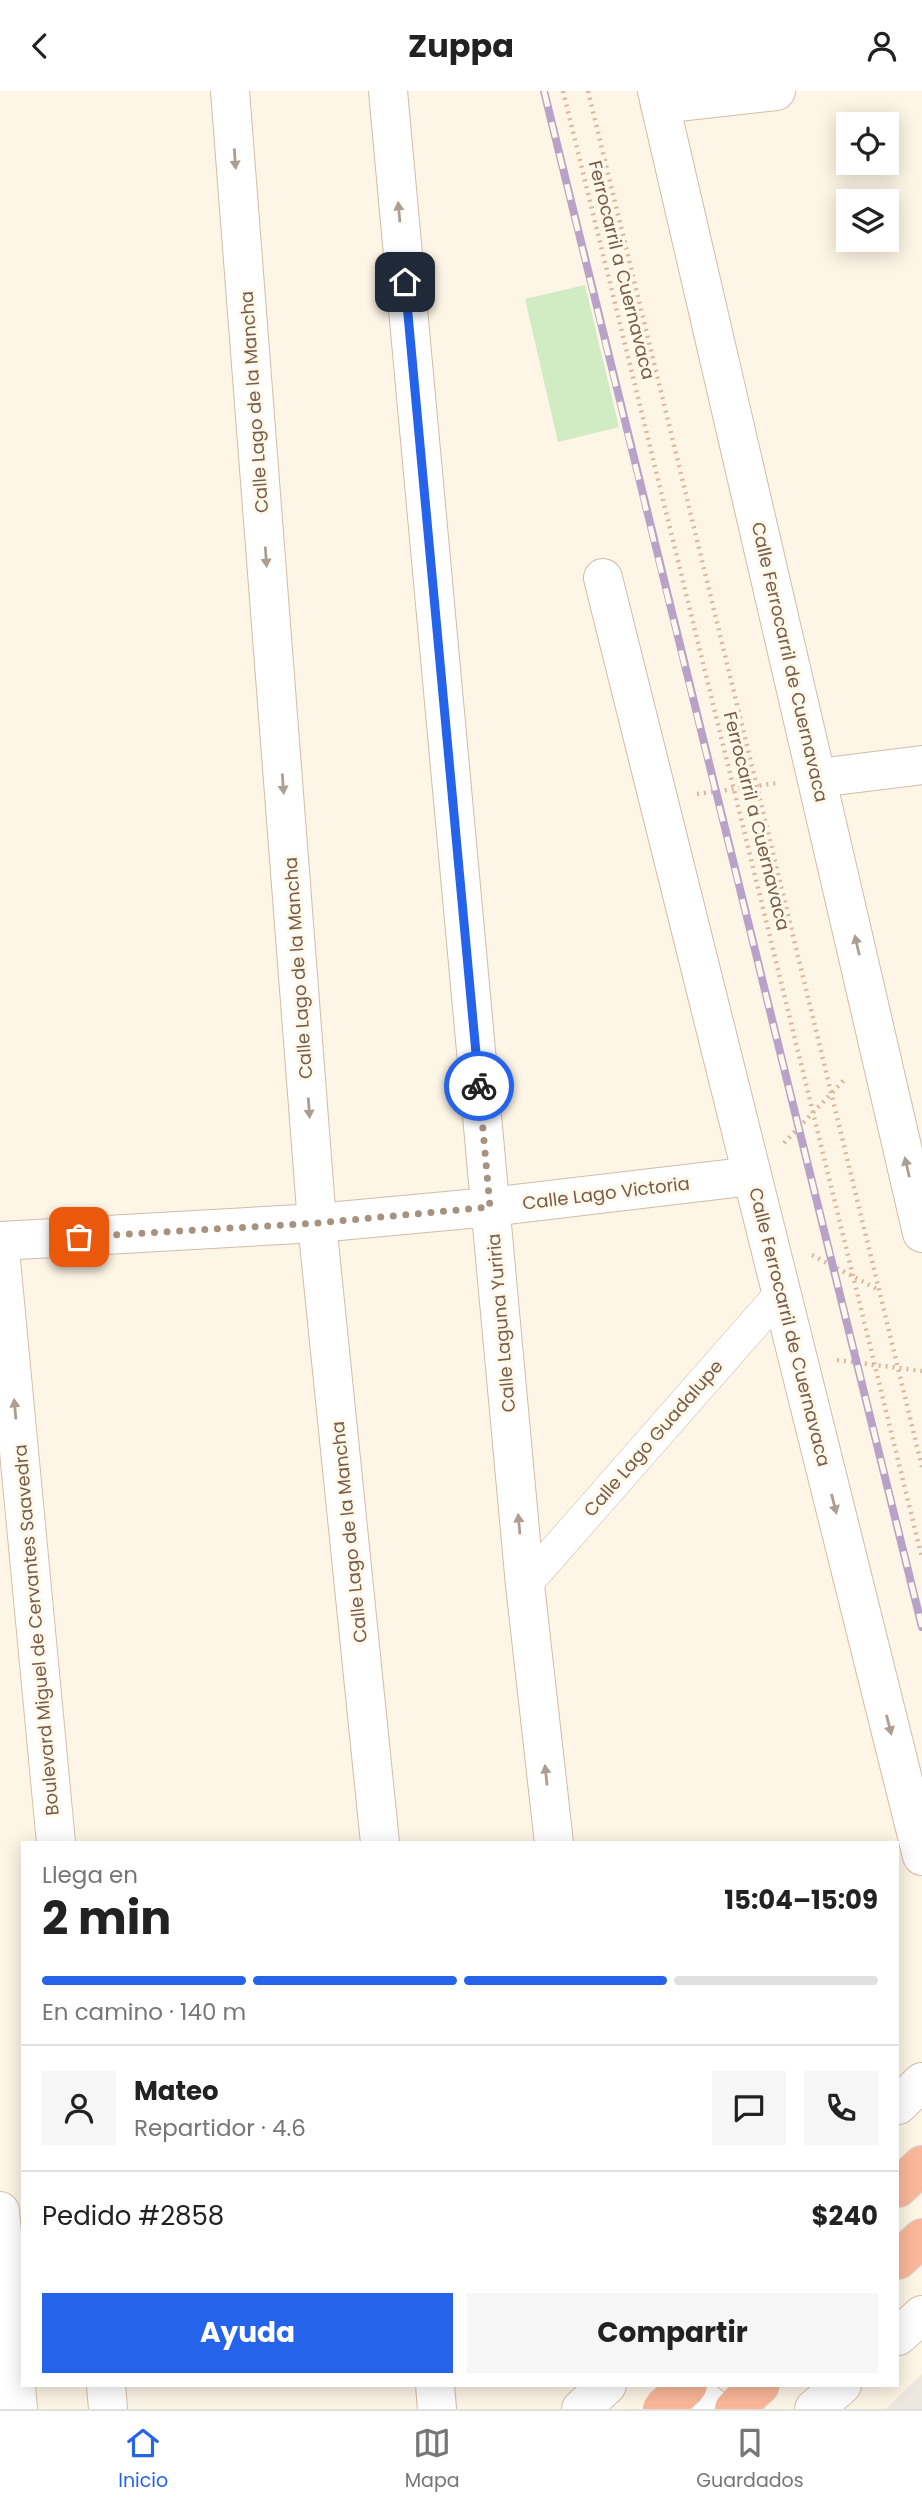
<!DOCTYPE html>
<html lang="es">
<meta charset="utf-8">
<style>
:root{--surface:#fff;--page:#f6f6f6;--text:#222;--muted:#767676;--line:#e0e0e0;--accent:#2563eb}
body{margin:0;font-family:Poppins,sans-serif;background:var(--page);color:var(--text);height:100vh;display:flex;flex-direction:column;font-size:26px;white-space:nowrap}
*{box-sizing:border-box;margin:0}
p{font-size:23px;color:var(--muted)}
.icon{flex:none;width:38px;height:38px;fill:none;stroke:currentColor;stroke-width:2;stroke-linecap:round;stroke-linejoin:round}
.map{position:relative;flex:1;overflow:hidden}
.details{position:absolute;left:21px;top:1750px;width:878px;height:546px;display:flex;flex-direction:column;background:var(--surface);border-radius:0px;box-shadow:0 4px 18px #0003}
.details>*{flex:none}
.controls{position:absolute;left:836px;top:21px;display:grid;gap:14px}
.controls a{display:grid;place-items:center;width:63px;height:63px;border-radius:0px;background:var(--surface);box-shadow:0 4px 18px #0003;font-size:35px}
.pin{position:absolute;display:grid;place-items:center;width:60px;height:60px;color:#fff;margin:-30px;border-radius:14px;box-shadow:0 4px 10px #0006}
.courier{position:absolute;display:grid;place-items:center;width:70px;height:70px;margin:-35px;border:5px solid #2563eb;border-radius:50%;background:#fff;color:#222;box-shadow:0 2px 9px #0007}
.headline em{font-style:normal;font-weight:700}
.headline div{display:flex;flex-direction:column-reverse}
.headline{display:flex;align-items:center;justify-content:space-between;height:119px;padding:0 21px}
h1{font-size:46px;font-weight:700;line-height:52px}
.bar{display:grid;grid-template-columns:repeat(4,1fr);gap:10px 7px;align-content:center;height:84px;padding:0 21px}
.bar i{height:9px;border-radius:5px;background:var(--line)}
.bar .selected{background:var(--accent)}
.bar p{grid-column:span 4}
.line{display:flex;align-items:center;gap:18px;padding:0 21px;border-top:2px solid var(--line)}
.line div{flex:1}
.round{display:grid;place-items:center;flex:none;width:74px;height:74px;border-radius:0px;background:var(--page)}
.action{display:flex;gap:14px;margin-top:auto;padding:14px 21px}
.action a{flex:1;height:80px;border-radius:0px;background:var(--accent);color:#fff;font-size:28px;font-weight:700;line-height:80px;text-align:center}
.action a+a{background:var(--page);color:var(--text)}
header{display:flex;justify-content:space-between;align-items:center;height:91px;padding:0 21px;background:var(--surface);font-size:32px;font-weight:700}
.menu{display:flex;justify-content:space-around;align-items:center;height:98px;border-top:2px solid var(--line);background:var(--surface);font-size:19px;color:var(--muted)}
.menu a{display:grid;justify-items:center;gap:4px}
.menu .selected{color:var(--accent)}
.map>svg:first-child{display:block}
.industrial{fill:#ede7df}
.green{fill:#d1ecc2}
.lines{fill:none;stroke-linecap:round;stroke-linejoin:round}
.pedestrian-casing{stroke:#d0bdab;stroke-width:33}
.minor-casing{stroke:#d0bdab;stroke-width:40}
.tertiary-casing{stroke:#d0bdab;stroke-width:40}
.secondary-casing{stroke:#d5c0aa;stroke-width:40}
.motorway-casing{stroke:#dcd5d0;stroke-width:40}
.path{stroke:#dab89e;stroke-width:4.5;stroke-dasharray:2 5;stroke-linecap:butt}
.pedestrian{stroke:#fff;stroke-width:32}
.minor{stroke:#fff;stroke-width:38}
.tertiary{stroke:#fff;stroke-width:38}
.secondary{stroke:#fff;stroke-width:38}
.motorway{stroke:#fbb799;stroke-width:38}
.rail-casing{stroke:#b9a2c8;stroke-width:8}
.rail{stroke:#fff9ec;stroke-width:5;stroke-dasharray:16;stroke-linecap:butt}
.motorway-bridge-casing{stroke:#dcd5d0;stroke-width:40;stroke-linecap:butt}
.motorway-bridge{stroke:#fbb799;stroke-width:38}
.oneway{fill:#ae9d92}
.done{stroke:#a79280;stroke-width:7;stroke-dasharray:0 12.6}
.route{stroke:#2563eb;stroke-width:9}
.labels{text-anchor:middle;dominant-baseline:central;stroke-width:6;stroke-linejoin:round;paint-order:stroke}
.street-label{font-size:18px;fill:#785c49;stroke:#fff9ec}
</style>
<header><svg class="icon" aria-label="back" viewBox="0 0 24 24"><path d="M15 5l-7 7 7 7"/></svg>Zuppa<svg class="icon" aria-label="person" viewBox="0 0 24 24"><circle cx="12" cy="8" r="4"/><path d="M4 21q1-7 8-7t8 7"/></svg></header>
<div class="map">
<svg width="922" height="2318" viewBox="0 0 922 2318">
<rect width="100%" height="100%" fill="#fdf5e5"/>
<!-- industrial -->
<polygon class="industrial" points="922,2283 922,2318 886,2318"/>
<!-- green -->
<polygon class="green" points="585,194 619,336 558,351 525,208"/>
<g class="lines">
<!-- pedestrian casing -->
<g class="pedestrian-casing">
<polyline id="pedestrian" points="525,1494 782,1201"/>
</g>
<!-- minor casing -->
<g class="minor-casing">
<g id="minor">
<polyline points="230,0 317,1132 380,1752"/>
<polyline points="388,0 525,1494 554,1752"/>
<polyline points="660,13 776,0"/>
<polyline points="603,487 922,1765"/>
<polyline points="818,687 922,674"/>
<polyline points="0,1150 317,1132 490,1116 752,1085"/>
<polyline points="435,2294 437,2318"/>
</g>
</g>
<!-- tertiary casing -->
<g class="tertiary-casing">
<polyline id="tertiary" points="657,0 922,1142"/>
</g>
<!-- secondary casing -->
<g class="secondary-casing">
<g id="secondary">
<polyline points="0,1159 56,1752"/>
<polyline points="898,2014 922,1991"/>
<polyline points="0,2120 18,2318"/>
<polyline points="898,2245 922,2224"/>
<polyline points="106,2294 108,2318"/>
<polyline points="687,2294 713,2318"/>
<polyline points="581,2318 607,2294"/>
<polyline points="814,2318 842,2294"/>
</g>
</g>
<!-- motorway casing -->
<g class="motorway-casing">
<g id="motorway">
<polyline points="898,2097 922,2074"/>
<polyline points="898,2169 922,2147"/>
<polyline points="734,2318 760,2294"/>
</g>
</g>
<!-- path -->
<g class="path">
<polyline points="563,0 922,1467"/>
<polyline points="588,0 922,1376"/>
<polyline points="697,703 778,692"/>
<polyline points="784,1052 845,988"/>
<polyline points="812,1164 879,1199"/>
<polyline points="837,1269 922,1280"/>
</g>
<!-- pedestrian -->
<use href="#pedestrian" class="pedestrian"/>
<!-- minor -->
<use href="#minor" class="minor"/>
<!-- tertiary -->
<use href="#tertiary" class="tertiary"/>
<!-- secondary -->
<use href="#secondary" class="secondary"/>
<!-- motorway -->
<use href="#motorway" class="motorway"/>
<!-- rail casing -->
<g class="rail-casing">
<path id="rail" d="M 544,0 C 668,512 796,1024 922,1536"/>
</g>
<!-- rail -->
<use href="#rail" class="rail"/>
<!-- motorway-bridge casing -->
<g class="motorway-bridge-casing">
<polyline id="motorway-bridge" points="662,2318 688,2294"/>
</g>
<!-- motorway-bridge -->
<use href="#motorway-bridge" class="motorway-bridge"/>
</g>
<!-- one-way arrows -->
<defs><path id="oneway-solid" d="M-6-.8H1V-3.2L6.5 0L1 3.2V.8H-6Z" transform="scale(1.75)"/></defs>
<g class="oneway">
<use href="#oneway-solid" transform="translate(235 68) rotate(86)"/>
<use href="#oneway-solid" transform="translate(399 121) rotate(-95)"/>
<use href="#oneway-solid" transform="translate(266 466) rotate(86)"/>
<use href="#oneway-solid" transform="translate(283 693) rotate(86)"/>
<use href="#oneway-solid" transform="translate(857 854) rotate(-103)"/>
<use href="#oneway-solid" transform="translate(309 1017) rotate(86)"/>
<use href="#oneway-solid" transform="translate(907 1076) rotate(-103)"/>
<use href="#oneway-solid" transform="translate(15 1318) rotate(-95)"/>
<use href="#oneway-solid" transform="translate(834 1413) rotate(76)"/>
<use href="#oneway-solid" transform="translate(519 1433) rotate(-95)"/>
<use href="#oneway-solid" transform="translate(889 1634) rotate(76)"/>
<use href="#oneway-solid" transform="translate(546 1684) rotate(-96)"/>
</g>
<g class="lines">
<!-- done -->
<polyline class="done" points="79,1146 317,1132 490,1116 479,995"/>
<!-- route -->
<polyline class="route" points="405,191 479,995"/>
</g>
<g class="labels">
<!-- street labels -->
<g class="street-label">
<text transform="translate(622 179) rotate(76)">Ferrocarril a Cuernavaca</text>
<text transform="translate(254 311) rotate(-94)">Calle Lago de la Mancha</text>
<text transform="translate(790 571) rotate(77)">Calle Ferrocarril de Cuernavaca</text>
<text transform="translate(757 730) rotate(76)">Ferrocarril a Cuernavaca</text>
<text transform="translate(298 877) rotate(-94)">Calle Lago de la Mancha</text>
<text transform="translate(606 1102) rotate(-7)">Calle Lago Victoria</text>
<text transform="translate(501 1232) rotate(-95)">Calle Laguna Yuriria</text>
<text transform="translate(790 1236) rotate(76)">Calle Ferrocarril de Cuernavaca</text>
<text transform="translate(653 1347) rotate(-49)">Calle Lago Guadalupe</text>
<text transform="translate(349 1441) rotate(-96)">Calle Lago de la Mancha</text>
<text transform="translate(36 1539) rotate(-95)">Boulevard Miguel de Cervantes Saavedra</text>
</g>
</g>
</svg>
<div class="controls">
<a><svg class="icon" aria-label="locate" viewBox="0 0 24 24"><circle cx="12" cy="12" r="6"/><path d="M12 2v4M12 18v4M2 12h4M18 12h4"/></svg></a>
<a><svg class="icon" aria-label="layers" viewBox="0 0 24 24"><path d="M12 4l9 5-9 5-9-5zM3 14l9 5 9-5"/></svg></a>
</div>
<div class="pin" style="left:79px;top:1146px;background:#ea580c"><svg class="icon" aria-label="bag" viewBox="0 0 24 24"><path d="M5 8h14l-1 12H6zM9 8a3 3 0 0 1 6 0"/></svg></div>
<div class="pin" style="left:405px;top:191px;background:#1f2937"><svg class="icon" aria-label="home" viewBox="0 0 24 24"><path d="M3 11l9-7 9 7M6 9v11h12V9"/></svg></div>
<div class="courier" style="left:479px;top:995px"><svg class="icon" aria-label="bike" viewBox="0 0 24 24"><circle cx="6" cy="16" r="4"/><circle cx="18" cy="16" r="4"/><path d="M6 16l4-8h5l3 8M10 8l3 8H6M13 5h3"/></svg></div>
<section class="details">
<div class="headline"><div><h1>2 min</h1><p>Llega en</p></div><em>15:04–15:09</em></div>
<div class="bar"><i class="selected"></i><i class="selected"></i><i class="selected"></i><i></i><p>En camino · 140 m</p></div>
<div class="line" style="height:126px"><a class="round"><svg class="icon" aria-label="person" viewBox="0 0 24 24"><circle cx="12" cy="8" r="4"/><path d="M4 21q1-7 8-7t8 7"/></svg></a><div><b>Mateo</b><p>Repartidor · 4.6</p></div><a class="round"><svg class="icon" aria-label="chat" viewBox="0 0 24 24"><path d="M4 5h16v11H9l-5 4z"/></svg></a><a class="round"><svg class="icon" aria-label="phone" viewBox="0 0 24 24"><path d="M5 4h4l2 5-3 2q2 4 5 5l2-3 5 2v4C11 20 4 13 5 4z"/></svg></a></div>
<div class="line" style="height:91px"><div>Pedido #2858</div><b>$240</b></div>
<div class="action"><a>Ayuda</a><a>Compartir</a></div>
</section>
</div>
<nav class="menu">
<a class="selected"><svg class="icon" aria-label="home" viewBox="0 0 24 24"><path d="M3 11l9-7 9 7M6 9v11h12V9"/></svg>Inicio</a>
<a><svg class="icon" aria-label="map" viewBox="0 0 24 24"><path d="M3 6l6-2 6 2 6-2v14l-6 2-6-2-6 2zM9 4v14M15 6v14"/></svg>Mapa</a>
<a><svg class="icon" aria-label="saved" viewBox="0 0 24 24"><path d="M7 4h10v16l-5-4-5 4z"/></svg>Guardados</a>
</nav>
